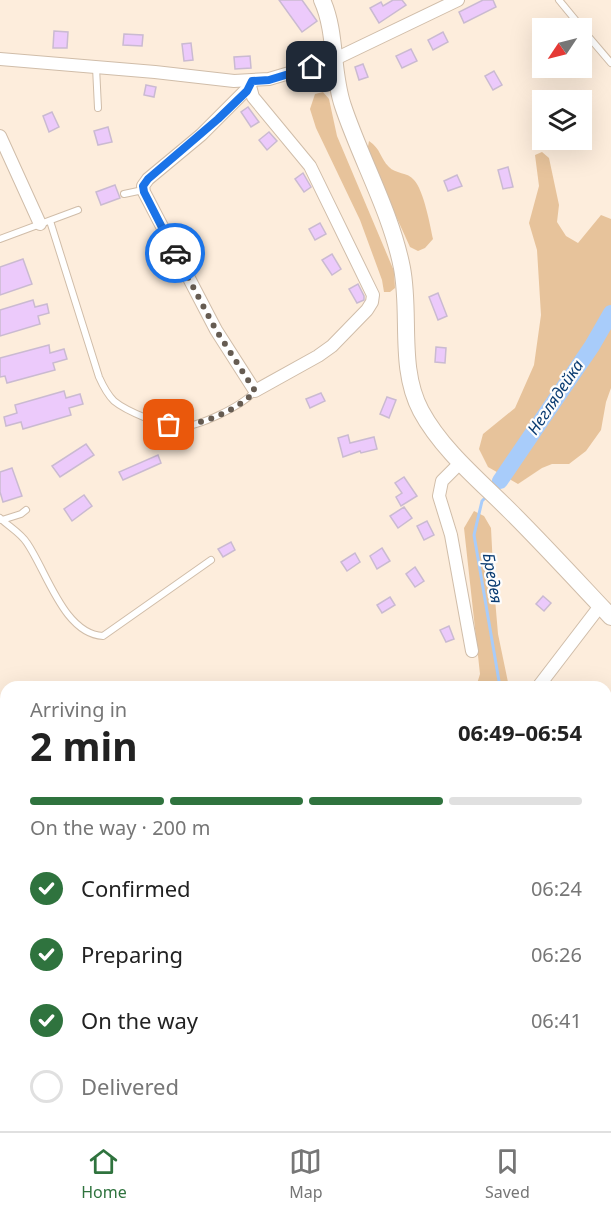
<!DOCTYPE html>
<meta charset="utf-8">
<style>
:root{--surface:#fff;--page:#f2f2f2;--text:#222;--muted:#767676;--line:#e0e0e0;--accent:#2f733e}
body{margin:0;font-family:"Noto Sans",sans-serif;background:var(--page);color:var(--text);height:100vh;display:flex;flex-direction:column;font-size:22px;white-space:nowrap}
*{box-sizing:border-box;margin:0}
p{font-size:20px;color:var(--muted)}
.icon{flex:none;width:33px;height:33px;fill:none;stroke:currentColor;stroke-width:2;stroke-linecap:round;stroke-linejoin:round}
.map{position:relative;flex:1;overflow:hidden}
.drawer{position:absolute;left:0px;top:681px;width:612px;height:450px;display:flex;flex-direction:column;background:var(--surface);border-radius:18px 18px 0 0;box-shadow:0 6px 24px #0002}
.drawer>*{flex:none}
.needle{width:39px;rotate:235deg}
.fabs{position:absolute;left:532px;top:18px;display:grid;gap:12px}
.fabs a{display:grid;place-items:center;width:60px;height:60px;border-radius:0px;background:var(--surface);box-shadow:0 6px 24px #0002;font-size:30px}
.pin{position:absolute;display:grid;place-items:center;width:51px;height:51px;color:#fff;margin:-26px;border-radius:12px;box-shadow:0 3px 9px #0006}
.courier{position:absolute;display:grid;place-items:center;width:60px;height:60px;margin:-30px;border:4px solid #1a73e8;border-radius:50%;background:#fff;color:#222;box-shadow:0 2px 8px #0007}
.overview em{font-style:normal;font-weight:700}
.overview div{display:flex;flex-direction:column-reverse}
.overview{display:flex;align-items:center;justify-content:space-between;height:102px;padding:0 30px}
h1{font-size:39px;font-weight:700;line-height:45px}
.bar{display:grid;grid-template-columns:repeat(4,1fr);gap:9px 6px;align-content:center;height:72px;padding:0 30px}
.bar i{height:8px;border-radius:4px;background:var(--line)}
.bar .current{background:var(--accent)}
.bar p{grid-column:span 4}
ol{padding:0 30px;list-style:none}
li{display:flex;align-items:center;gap:18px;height:66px}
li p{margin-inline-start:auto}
li .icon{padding:6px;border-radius:50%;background:var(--accent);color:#fff;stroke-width:4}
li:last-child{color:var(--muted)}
li i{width:33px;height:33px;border:3px solid var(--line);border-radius:50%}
.tab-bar{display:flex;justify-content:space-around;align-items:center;height:84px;border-top:2px solid var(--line);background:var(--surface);font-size:16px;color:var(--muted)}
.tab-bar a{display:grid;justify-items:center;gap:3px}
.tab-bar .current{color:var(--accent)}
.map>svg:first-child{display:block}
.green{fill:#e7c39b}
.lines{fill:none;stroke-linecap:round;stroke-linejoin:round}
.stream{stroke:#a8ccfa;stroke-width:3}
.river{stroke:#a8ccfa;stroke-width:16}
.building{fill:#eccafb;stroke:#cabad1;stroke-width:1.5}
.service-casing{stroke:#d0bda9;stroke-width:8}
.minor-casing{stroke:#d0bda9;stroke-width:14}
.secondary-casing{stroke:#d0bda9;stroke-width:18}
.service{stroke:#fff;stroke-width:6}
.minor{stroke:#fff;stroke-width:12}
.secondary{stroke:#fff;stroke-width:16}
.done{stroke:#665c52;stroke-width:6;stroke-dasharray:0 10.8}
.route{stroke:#1a73e8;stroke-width:8}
.labels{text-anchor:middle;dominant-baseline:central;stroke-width:4.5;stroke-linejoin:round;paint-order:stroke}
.water-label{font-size:16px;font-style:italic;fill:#0a3c72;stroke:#fdfdfd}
</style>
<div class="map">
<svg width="611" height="1131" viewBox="0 0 611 1131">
<rect width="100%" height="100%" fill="#fdeddc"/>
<!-- green -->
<g class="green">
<polygon points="323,92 329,99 337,136 394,271 395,288 390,292 384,292 382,280 360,220 316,128 310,109 315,94"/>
<path d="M 369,141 C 381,149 380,158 389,167 C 395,174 408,172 414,180 C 424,191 430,225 433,239 L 425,248 L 418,251 L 410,247 L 367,152 Z"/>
<polygon points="542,152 549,158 559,205 557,222 566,236 578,243 601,215 611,219 611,388 606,402 601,430 586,451 569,464 552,464 542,468 518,484 488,467 479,449 483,434 515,408 534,365 541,315 537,250 529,223 539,186 535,155"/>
<polygon points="474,511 484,516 491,528 494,587 498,634 509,687 476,687 480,674 464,528"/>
<polygon points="302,1125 349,1125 348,1131 298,1131"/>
</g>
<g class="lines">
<!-- stream -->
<g class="stream">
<polyline points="493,488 500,481"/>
<polyline points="487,496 482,501 474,535 500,687"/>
<polyline points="330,1131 333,1125"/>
</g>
<!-- river -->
<polyline class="river" points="500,481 592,346 611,313"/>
</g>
<!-- building -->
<g class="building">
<polygon points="279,0 302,0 317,21 302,32"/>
<polygon points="393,0 402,0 406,5 379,23 370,8 381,2 383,6"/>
<polygon points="483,0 493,0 496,7 464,23 459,12"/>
<polygon points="54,31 68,32 67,48 53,48"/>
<polygon points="443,32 448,42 433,50 428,40"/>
<polygon points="124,34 143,35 142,46 123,45"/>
<polygon points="191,43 193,60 184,61 182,44"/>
<polygon points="411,49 417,61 402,68 396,56"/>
<polygon points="250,56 251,68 235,69 234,57"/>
<polygon points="363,64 368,77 359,80 355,67"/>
<polygon points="494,71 502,85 493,90 485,76"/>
<polygon points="146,85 156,87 154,97 144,95"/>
<polygon points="248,107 259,122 251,127 241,112"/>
<polygon points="52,112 59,127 49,132 43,116"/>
<polygon points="108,127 112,142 98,145 94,131"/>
<polygon points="269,132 277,141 267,150 259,140"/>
<polygon points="508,167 513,187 503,189 498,170"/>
<polygon points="303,173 311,187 304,192 295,179"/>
<polygon points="457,175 462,186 448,191 444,181"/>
<polygon points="115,185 120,198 101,205 96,192"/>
<polygon points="320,223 326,234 315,240 309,229"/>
<polygon points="332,254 341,269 332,275 322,260"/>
<polygon points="23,259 32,284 0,295 0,267"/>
<polygon points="358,284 364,296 364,300 357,303 349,289"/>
<polygon points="438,293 447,316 438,320 429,297"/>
<polygon points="33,300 35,307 47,304 49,313 38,316 40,324 0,336 0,310"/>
<polygon points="49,345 50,353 64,349 67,359 53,363 55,370 7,383 5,376 0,377 0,358"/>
<polygon points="436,347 446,348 445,363 435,362"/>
<polygon points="64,391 66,398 80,394 83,404 69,408 71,415 23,429 21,422 6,426 4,417 17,413 15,405"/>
<polygon points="321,393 325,401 310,408 306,399"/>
<polygon points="387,397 396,400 389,418 380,414"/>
<polygon points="348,435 350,443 374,437 377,449 361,453 360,451 343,457 338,438"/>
<polygon points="86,444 94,455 60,477 52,466"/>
<polygon points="158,455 161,463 123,480 119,472"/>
<polygon points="12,468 22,496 3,502 0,492 0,472"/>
<polygon points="404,477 417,496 401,506 396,497 402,493 395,483"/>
<polygon points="84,495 92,506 72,521 64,509"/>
<polygon points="404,507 412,518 398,528 390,516"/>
<polygon points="427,521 434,535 424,540 417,526"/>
<polygon points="231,542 235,550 223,557 218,549"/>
<polygon points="382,548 390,561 377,569 370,556"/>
<polygon points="355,553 360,562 347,571 341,562"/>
<polygon points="415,567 424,581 415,587 406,574"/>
<polygon points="543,596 551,603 544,611 536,604"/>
<polygon points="390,597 395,605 382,613 377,605"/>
<polygon points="449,626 454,639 446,642 440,630"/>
</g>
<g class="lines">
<!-- service casing -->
<g class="service-casing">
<g id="service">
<polyline points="559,0 582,28"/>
<polyline points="582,29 611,63"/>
<polyline points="96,67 98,108"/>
<polyline points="124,194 143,190"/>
<path d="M 50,221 L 99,377 C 103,386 107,394 114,401 C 126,411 164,427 179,427 C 199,427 242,406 255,391"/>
<polyline points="0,239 78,210"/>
<path d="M 0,518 C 8,526 21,533 27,543 C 47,572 64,634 103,636 L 211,560"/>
<polyline points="2,520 21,514 26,510"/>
</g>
</g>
<!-- minor casing -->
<g class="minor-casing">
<g id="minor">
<polyline points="0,59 155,72 234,81 269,79 333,60 458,0"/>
<polyline points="250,86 201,135 148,179 143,186 144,192 216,330 255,391 318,356 332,346 367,310 372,302 373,295 310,166 253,97 250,86 252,81"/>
<polyline points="0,136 40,224"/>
<polyline points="461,462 442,481 439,496 451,535 472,651"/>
<polyline points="538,687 600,606"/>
<polyline points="606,998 611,994"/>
<polyline points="452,1125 453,1131"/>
<polyline points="584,1125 588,1131"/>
</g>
</g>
<!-- secondary casing -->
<g class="secondary-casing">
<path id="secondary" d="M 322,0 C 337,33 331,71 343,106 C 361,160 391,212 402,268 C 411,315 398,368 421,411 C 442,450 480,481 511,512 C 545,546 578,582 611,617"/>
</g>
<!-- service -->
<use href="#service" class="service"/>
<!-- minor -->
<use href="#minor" class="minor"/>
<!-- secondary -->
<use href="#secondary" class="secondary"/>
</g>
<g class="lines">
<!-- done -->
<path class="done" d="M 169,425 C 194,429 238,411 255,391 L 216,330 L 175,253"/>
<!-- route -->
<polyline class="route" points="175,253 144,192 143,186 148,179 218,119 247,91 252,81 269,80 312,67"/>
</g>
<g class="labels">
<!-- water labels -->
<g class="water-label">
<text transform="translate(555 397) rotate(-56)">Неглядейка</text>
<text transform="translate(493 578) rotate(80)">Бредея</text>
</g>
</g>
</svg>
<div class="fabs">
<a><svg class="needle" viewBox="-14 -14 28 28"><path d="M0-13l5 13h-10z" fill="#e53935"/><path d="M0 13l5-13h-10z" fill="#767676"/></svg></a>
<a><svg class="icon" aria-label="layers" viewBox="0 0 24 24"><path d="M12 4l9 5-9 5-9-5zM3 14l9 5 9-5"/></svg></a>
</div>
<div class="pin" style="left:169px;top:425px;background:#ea580c"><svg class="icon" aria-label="bag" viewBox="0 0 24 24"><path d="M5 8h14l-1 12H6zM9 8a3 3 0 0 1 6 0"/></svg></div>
<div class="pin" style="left:312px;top:67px;background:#1f2937"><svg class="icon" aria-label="home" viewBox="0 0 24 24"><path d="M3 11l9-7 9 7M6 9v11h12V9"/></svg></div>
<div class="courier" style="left:175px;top:253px"><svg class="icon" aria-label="car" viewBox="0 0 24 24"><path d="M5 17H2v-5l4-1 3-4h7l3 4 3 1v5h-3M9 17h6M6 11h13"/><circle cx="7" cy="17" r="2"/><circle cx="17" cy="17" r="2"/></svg></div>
<section class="drawer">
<div class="overview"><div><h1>2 min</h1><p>Arriving in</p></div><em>06:49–06:54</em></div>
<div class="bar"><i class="current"></i><i class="current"></i><i class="current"></i><i></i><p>On the way · 200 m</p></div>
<ol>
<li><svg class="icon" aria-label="check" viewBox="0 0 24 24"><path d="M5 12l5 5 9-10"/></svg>Confirmed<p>06:24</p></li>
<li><svg class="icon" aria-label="check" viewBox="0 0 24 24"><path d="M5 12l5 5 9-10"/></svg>Preparing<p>06:26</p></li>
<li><svg class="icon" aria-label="check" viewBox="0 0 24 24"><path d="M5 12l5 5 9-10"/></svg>On the way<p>06:41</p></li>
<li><i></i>Delivered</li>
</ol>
</section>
</div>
<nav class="tab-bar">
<a class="current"><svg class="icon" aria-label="home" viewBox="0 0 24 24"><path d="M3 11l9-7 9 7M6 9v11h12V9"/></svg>Home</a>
<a><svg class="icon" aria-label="map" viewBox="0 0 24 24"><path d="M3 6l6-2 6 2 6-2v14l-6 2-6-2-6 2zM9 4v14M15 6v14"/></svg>Map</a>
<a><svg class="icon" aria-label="saved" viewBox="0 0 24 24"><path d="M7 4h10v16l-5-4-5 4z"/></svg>Saved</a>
</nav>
